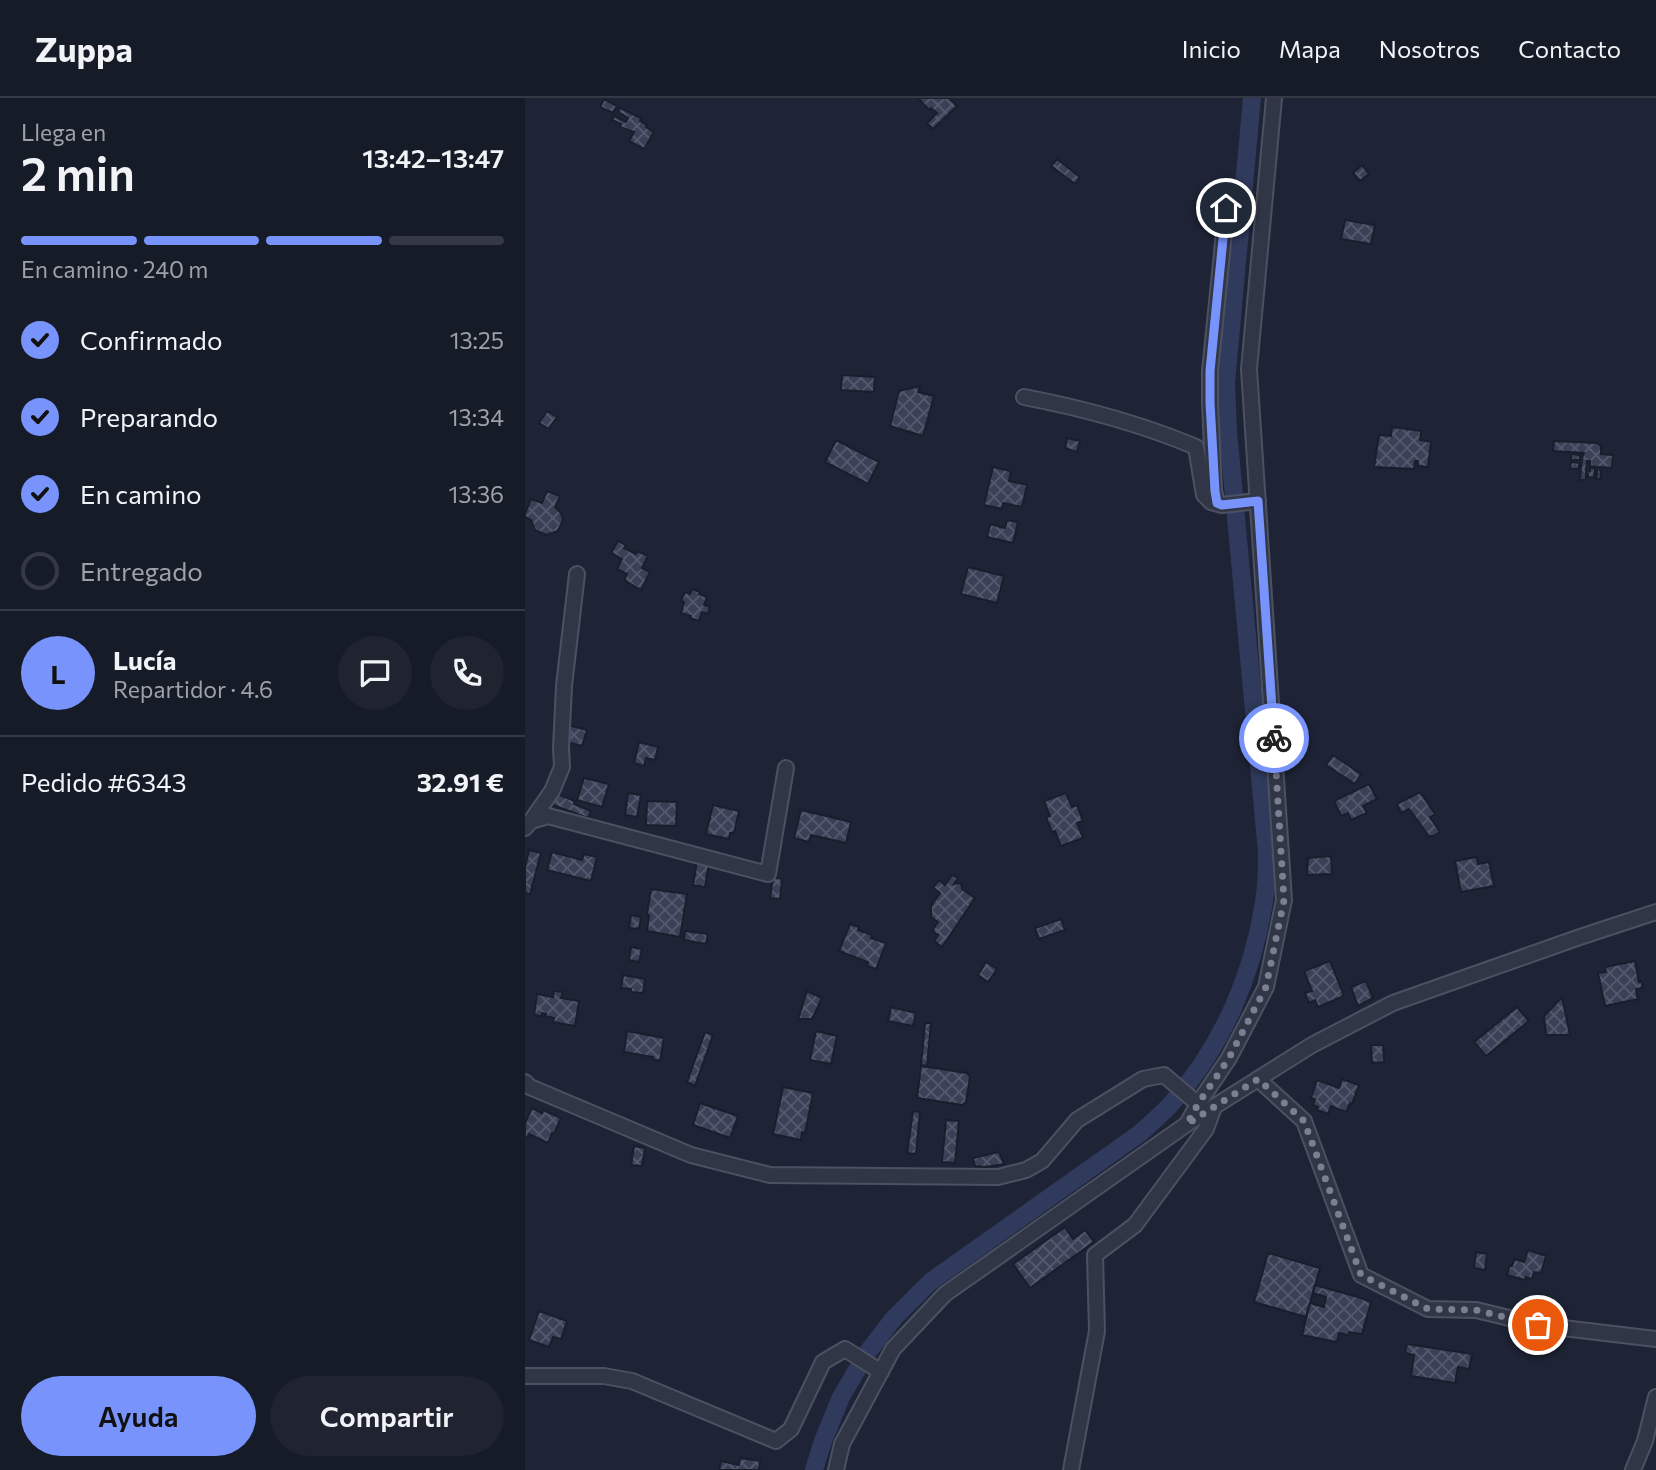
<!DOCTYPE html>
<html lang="es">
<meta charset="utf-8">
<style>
:root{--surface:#161b28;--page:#1f2430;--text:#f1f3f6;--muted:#9ea1a8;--line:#353945;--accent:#7894fc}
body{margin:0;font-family:Commissioner,sans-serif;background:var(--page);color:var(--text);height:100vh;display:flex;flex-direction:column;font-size:26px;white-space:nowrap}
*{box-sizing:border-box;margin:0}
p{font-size:23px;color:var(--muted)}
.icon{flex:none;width:38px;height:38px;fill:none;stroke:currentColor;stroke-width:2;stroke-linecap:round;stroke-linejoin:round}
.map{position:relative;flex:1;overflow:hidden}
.side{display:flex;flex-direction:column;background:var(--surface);width:525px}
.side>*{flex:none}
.pin{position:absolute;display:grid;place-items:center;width:60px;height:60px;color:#fff;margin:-30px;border:4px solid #fff;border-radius:50%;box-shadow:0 2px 7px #0007}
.courier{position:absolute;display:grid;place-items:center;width:70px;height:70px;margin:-35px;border:5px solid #7894fc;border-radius:50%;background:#fff;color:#222;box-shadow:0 2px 9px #0007}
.overview em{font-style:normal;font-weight:600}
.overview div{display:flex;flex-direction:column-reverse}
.overview{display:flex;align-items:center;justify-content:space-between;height:119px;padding:0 21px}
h1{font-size:46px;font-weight:600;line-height:52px}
.bar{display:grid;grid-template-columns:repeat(4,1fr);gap:10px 7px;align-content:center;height:84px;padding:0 21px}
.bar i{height:9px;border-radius:5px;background:var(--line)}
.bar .current{background:var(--accent)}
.bar p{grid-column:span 4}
.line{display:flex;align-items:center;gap:18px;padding:0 21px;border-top:2px solid var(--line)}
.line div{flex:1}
.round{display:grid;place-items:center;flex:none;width:74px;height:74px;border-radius:37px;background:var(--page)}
ol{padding:0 21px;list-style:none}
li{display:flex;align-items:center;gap:21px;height:77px}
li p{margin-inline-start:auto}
li .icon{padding:7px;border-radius:50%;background:var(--accent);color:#111;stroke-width:4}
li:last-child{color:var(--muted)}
li i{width:38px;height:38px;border:4px solid var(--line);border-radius:50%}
.button{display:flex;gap:14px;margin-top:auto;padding:14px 21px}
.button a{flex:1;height:80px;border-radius:42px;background:var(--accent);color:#111;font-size:28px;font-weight:600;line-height:80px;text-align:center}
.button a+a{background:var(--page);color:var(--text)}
header{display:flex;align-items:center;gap:42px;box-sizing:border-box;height:98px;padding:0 35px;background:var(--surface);border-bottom:2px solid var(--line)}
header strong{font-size:33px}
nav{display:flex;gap:38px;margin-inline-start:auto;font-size:24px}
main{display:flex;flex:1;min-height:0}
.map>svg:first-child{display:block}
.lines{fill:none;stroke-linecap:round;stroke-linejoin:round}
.canal{stroke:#2f3a5c;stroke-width:18}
.building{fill:url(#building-cross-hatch);stroke:#191e2d;stroke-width:2}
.minor-casing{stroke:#4c5162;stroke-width:18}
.minor{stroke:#313647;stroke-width:14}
.done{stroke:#7a7f92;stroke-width:7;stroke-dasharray:0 12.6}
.route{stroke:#7894fc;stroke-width:9}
</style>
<header>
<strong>Zuppa</strong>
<nav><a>Inicio</a><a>Mapa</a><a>Nosotros</a><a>Contacto</a></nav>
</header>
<main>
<section class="side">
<div class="overview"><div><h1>2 min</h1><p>Llega en</p></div><em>13:42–13:47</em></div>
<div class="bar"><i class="current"></i><i class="current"></i><i class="current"></i><i></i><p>En camino · 240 m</p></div>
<ol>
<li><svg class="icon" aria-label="check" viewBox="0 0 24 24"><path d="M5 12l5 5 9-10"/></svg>Confirmado<p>13:25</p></li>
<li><svg class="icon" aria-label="check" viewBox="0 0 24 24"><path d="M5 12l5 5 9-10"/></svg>Preparando<p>13:34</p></li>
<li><svg class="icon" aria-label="check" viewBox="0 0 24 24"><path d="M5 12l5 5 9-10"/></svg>En camino<p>13:36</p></li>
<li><i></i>Entregado</li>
</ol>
<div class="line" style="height:126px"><b class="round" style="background:var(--accent);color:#111">L</b><div><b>Lucía</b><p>Repartidor · 4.6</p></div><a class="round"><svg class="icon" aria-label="chat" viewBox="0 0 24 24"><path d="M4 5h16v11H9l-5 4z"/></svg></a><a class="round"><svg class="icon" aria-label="phone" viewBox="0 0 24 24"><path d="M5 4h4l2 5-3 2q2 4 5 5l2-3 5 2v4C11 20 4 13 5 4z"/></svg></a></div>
<div class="line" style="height:91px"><div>Pedido #6343</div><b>32.91 €</b></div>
<div class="button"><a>Ayuda</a><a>Compartir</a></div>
</section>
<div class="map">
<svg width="1131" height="1372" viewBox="0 0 1131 1372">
<defs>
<pattern id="building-cross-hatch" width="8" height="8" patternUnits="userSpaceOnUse" patternTransform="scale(1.75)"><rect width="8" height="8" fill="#3a4157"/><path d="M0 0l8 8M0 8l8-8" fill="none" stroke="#545a6e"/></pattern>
</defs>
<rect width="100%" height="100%" fill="#1e2436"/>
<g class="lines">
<!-- canal -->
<path class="canal" d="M 289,1372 L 298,1343 L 316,1299 L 342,1255 L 369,1220 L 405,1184 L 614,1036 C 625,1026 636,1017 646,1006 C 698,948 729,875 740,797 C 742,783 742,768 742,754 L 703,333 L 701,285 L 727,0"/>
</g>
<!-- building -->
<g class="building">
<polygon points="393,0 424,0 432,8 408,31 402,25 412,15 406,10 404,12"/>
<polygon points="79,1 92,8 88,15 75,9"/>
<polygon points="95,10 116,20 115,23 122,27 121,29 129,34 119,51 104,43 109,34 95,29 96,26 87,22 89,18 101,24 103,20 93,14"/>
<polygon points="532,61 555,79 550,86 526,68"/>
<polygon points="837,67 844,76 835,83 828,75"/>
<polygon points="820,122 850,127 846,146 816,141"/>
<polygon points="317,277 350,279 349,294 316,292"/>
<polygon points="395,288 393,294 409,298 398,338 365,328 374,293"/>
<polygon points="22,313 32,319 24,331 14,325"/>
<polygon points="867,329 896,333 895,342 906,344 903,369 893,368 893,363 890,363 889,371 849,369 854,337 866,338"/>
<polygon points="542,340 555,343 552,354 540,350"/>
<polygon points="311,342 354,364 343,386 300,364"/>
<polygon points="1029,343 1072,345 1076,348 1076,356 1088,357 1087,370 1075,369 1076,381 1071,381 1073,369 1065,368 1065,363 1062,363 1061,374 1065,373 1065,370 1070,370 1069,380 1063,379 1063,376 1061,376 1061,382 1055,382 1056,369 1054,369 1054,371 1045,371 1046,364 1055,365 1054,367 1056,368 1057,362 1046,362 1046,356 1055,357 1055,360 1057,360 1059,355 1028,353"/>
<polygon points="468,369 486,373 484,383 502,387 497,409 478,405 477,411 459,407"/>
<polygon points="22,393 35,398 30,409 36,415 38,422 33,433 21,437 10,432 6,422 0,419 0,416 6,401 17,405"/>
<polygon points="482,422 493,424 488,445 462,439 465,426 480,430"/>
<polygon points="93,443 101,447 99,450 111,456 113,453 123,458 117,470 125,474 116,492 99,482 102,476 92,471 97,461 86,455"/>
<polygon points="443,469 479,478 472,505 436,496"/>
<polygon points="167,491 175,494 174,496 182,499 179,507 185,509 183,516 177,514 174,523 165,520 166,518 156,515 159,504 156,503 160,494 165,496"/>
<polygon points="43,627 62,632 57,648 42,644"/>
<polygon points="114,644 133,649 130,662 121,660 119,668 109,665"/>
<polygon points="808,657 836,676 830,686 801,667"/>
<polygon points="59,680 84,686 77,709 52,702"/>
<polygon points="844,686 852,701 838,708 842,715 826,722 823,715 816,718 809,703"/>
<polygon points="895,694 910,716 905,719 915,734 909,738 904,738 884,711 876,715 872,706"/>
<polygon points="103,695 116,697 112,719 100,717"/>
<polygon points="541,695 547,709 552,707 558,723 552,725 558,740 536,748 530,733 527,734 521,719 525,718 519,703"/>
<polygon points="32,696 50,703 49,706 66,713 63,720 28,707"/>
<polygon points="122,703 152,704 151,728 121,727"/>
<polygon points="188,707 214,713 209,735 205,735 204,741 181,736"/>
<polygon points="276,712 326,724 321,745 286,737 284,744 269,740"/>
<polygon points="4,752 16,755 5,796 0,795 0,770"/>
<polygon points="27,754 57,762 59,756 72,759 66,783 22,772"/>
<polygon points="806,758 807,776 782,777 783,760"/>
<polygon points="952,759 953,766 964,764 969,788 936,794 930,763"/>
<polygon points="172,763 184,765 180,789 168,787"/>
<polygon points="427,777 433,780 429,786 436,785 437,791 450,800 417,849 409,843 413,837 407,833 413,824 406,819 406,808 415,795 408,790 414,782 420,787"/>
<polygon points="248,779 257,781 255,801 245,800"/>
<polygon points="126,791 162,796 155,839 122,833 124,817 122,816"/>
<polygon points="106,817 116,819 114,831 104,830"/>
<polygon points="536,821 540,832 514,841 510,830"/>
<polygon points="325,826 334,829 333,832 347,837 346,840 361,845 351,871 342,868 343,864 314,853"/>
<polygon points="160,833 183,836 181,846 159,842"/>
<polygon points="106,849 117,851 114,864 104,862"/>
<polygon points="805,863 819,898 793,909 790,902 784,905 780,895 787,893 779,873"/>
<polygon points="1110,863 1114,884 1116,883 1118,890 1111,891 1113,901 1080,908 1073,875 1081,874 1080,869"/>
<polygon points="461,864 472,871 463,884 453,877"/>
<polygon points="98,877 120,881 118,895 106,894 106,891 96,890"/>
<polygon points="841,883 848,900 833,908 826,889"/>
<polygon points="29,893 38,894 36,900 54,903 50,928 28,924 29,920 20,918 21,916 17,915 17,918 9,917 12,896 28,899"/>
<polygon points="282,893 297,900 287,921 273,921"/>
<polygon points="1037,899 1045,937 1021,937 1019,918"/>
<polygon points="366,909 391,915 388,928 363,923"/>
<polygon points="992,909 1004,923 961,958 949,944"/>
<polygon points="400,925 406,925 402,968 396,967"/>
<polygon points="102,933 139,940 135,963 128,961 128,959 99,954"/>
<polygon points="291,933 312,938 306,966 285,962"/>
<polygon points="180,934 188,937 170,988 162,984"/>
<polygon points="846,947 858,947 859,964 847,965"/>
<polygon points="396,968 442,975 445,979 441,1004 437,1007 392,1000"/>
<polygon points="817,981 834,987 827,1006 825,1005 821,1014 806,1008 803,1016 792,1012 793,1009 788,1007 790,1001 786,1000 792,982 814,990"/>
<polygon points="258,989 288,995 280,1035 277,1034 276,1042 248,1036"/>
<polygon points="175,1005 213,1018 205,1040 168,1027"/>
<polygon points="7,1010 17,1015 18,1012 36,1020 29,1036 27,1035 23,1045 4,1036 2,1040 0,1039 0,1025"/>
<polygon points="388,1013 395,1014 391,1056 382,1055"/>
<polygon points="421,1022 434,1023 430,1065 417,1064"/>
<polygon points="109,1048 120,1050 117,1068 106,1067"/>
<polygon points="474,1054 479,1066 461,1069 450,1068 448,1060"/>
<polygon points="540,1129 548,1141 560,1132 569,1144 505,1190 488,1166"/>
<polygon points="1003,1152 1021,1158 1016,1175 1009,1174 1007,1181 1001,1179 1000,1182 982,1177 985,1167 987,1168 989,1161 999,1164"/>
<polygon points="951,1154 962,1156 960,1172 949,1170"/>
<polygon points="743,1155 795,1170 781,1219 729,1204"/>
<polygon points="790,1187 833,1199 846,1204 837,1236 824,1234 823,1237 814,1235 812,1244 777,1237 785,1205 799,1209 801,1199 788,1195"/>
<polygon points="14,1213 42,1223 36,1241 28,1239 24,1249 4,1242"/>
<polygon points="882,1246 947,1256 944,1271 933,1269 930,1285 886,1278 889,1257 880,1255"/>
<polygon points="215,1360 235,1363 234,1372 194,1372 196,1363 214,1367"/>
</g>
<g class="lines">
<!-- minor casing -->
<g class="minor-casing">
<g id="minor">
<path d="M 499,299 C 557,310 616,326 671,349 L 679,397 L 686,404 L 697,407 L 733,403"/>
<polyline points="692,405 689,393 685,305 685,273 697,155 701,110"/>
<polyline points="6,723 27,693 37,669 36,650 39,588 52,476"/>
<polyline points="0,730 6,723 23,718 243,776 261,670"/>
<polyline points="733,981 779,1023 836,1177 903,1211 951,1212 1013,1227 1131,1241"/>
<polyline points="0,984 5,989 166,1057 245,1077 473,1079 501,1072 517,1063 552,1022 618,981 639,977 673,1006"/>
<polyline points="663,1025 787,947 868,905 1055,839 1131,814"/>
<polyline points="0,1278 79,1278 107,1283 251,1343 266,1331 298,1264 320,1251 356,1274"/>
<polyline points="311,1372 317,1346 368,1251 420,1196 662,1026 673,1006 704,960 741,889 759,802 724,271 749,0"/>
<polyline points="546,1372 572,1233 570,1157 610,1127 681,1031 689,1009"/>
<polyline points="1108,1372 1120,1343 1131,1299"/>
</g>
</g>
<!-- minor -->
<use href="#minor" class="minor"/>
</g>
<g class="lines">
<!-- done -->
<polyline class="done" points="749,640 759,802 741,889 704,960 673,1006 662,1026 733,981 779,1023 836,1177 903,1211 951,1212 1013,1227"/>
<!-- route -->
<polyline class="route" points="701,110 685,273 685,305 690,393 692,405 697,407 733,403 749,640"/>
</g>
</svg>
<div class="pin" style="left:1013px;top:1227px;background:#ea580c"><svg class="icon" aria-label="bag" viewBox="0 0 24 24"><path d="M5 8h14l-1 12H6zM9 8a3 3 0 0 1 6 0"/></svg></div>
<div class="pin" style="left:701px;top:110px;background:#1f2937"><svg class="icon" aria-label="home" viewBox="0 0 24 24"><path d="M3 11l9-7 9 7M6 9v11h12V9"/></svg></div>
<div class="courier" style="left:749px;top:640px"><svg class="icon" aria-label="bike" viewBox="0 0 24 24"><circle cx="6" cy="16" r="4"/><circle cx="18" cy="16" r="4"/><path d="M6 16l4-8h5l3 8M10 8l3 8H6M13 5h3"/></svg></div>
</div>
</main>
